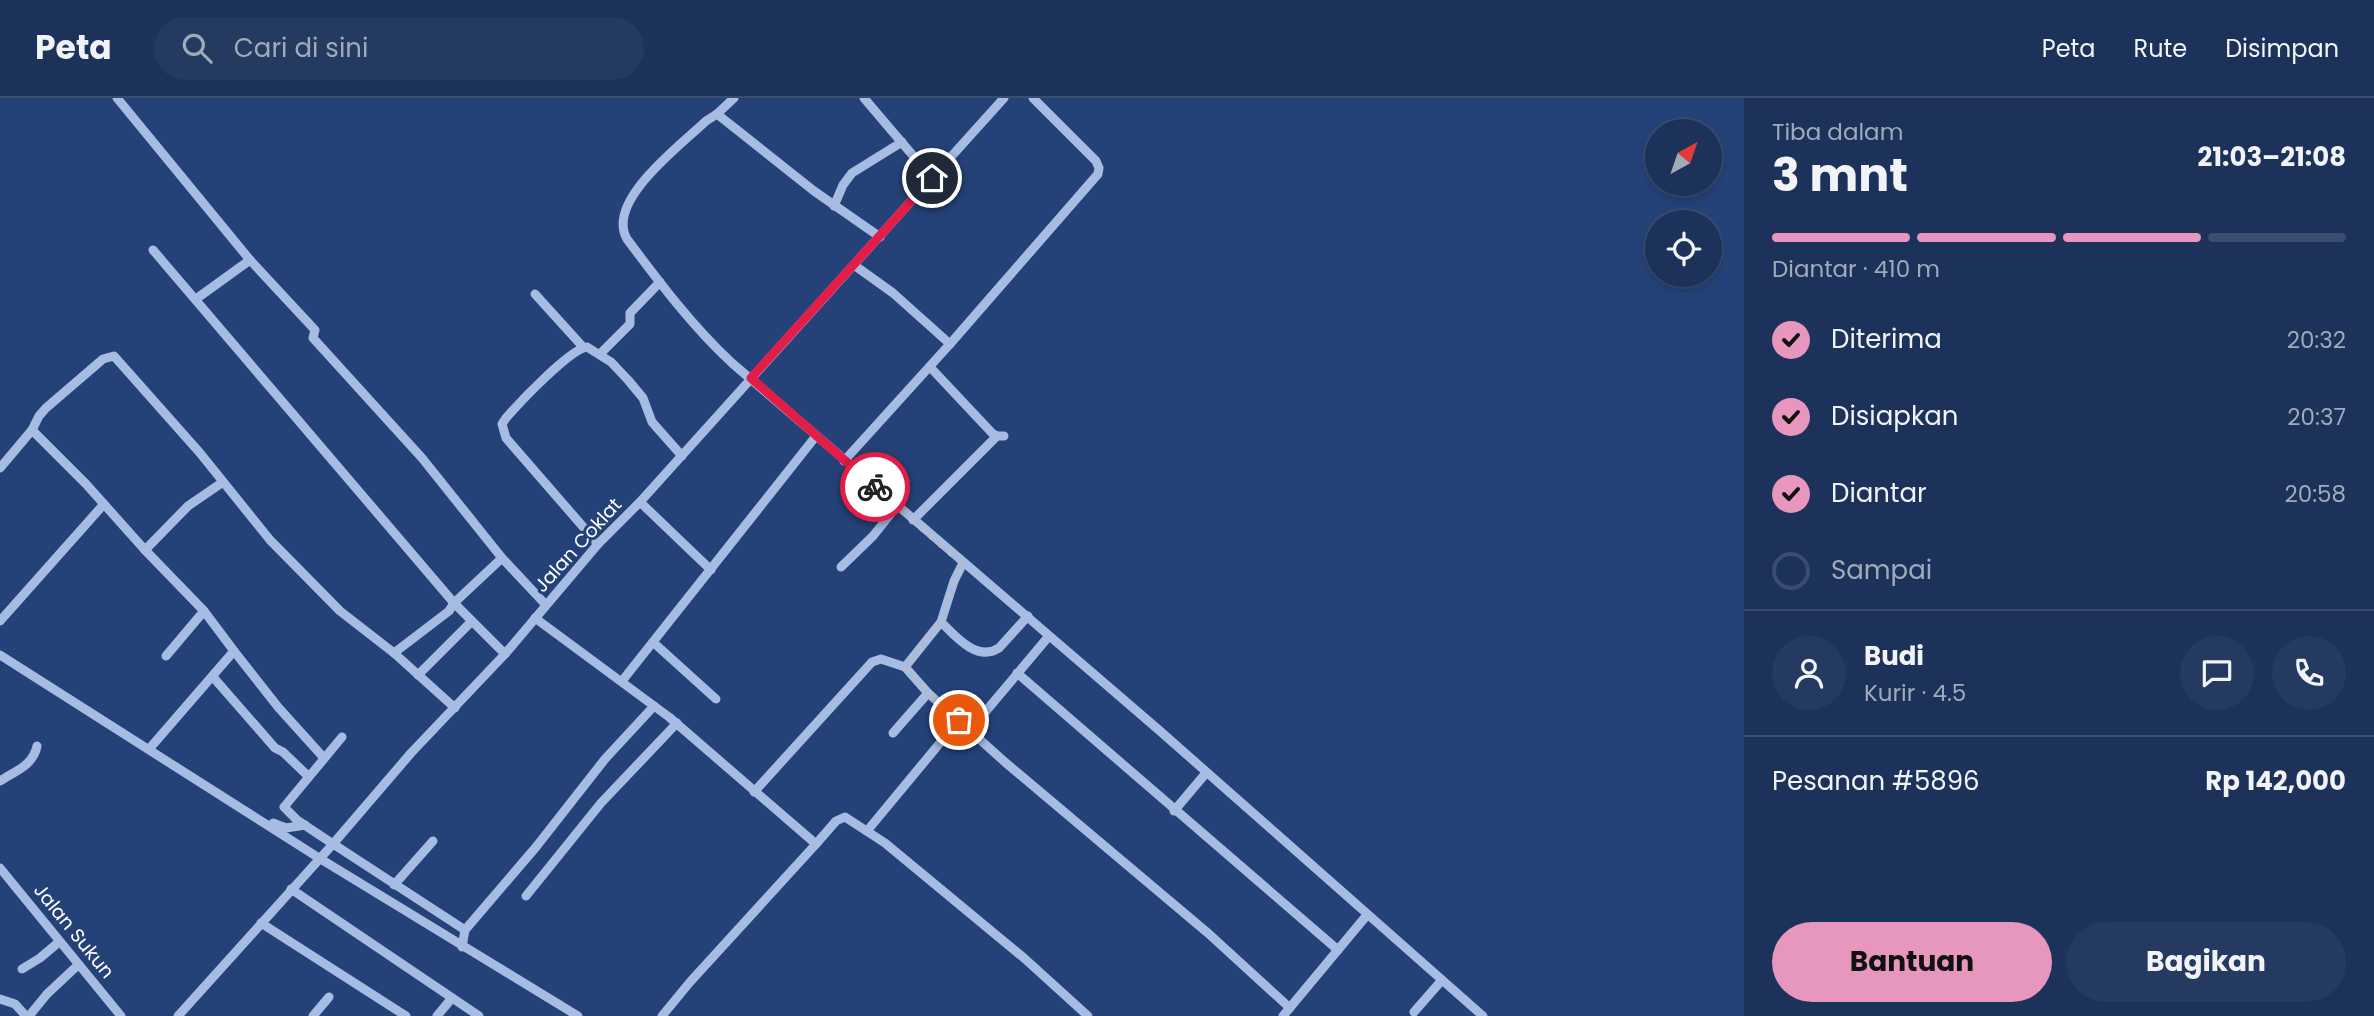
<!DOCTYPE html>
<html lang="id">
<meta charset="utf-8">
<style>
:root{--surface:#1c325a;--page:#253a60;--text:#f1f3f6;--muted:#a0aabb;--line:#3a4d70;--accent:#e797bd}
body{margin:0;font-family:Poppins,sans-serif;background:var(--page);color:var(--text);height:100vh;display:flex;flex-direction:column;font-size:26px;white-space:nowrap}
*{box-sizing:border-box;margin:0}
p{font-size:23px;color:var(--muted)}
.icon{flex:none;width:38px;height:38px;fill:none;stroke:currentColor;stroke-width:2;stroke-linecap:round;stroke-linejoin:round}
.map{position:relative;flex:1;overflow:hidden}
.panel{display:flex;flex-direction:column;background:var(--surface);width:630px}
.panel>*{flex:none}
.needle{width:46px;rotate:40deg}
.controls{position:absolute;left:1645px;top:21px;display:grid;gap:14px}
.controls a{display:grid;place-items:center;width:77px;height:77px;border-radius:50%;background:var(--surface);box-shadow:0 4px 10px #0003,0 0 0 2px var(--line);font-size:35px}
.pin{position:absolute;display:grid;place-items:center;width:60px;height:60px;color:#fff;margin:-30px;border:4px solid #fff;border-radius:50%;box-shadow:0 2px 7px #0007}
.courier{position:absolute;display:grid;place-items:center;width:70px;height:70px;margin:-35px;border:5px solid #e11d48;border-radius:50%;background:#fff;color:#222;box-shadow:0 2px 9px #0007}
.overview em{font-style:normal;font-weight:700}
.overview div{display:flex;flex-direction:column-reverse}
.overview{display:flex;align-items:center;justify-content:space-between;height:119px;padding:0 28px}
h1{font-size:46px;font-weight:700;line-height:52px}
.bar{display:grid;grid-template-columns:repeat(4,1fr);gap:10px 7px;align-content:center;height:84px;padding:0 28px}
.bar i{height:9px;border-radius:5px;background:var(--line)}
.bar .on{background:var(--accent)}
.bar p{grid-column:span 4}
.line{display:flex;align-items:center;gap:18px;padding:0 28px;border-top:2px solid var(--line)}
.line div{flex:1}
.round{display:grid;place-items:center;flex:none;width:74px;height:74px;border-radius:37px;background:var(--page)}
ol{padding:0 28px;list-style:none}
li{display:flex;align-items:center;gap:21px;height:77px}
li p{margin-inline-start:auto}
li .icon{padding:7px;border-radius:50%;background:var(--accent);color:#111;stroke-width:4}
li:last-child{color:var(--muted)}
li i{width:38px;height:38px;border:4px solid var(--line);border-radius:50%}
.action{display:flex;gap:14px;margin-top:auto;padding:14px 28px}
.action a{flex:1;height:80px;border-radius:42px;background:var(--accent);color:#111;font-size:28px;font-weight:700;line-height:80px;text-align:center}
.action a+a{background:var(--page);color:var(--text)}
header{display:flex;align-items:center;gap:42px;box-sizing:border-box;height:98px;padding:0 35px;background:var(--surface);border-bottom:2px solid var(--line)}
header strong{font-size:33px}
nav{display:flex;gap:38px;margin-inline-start:auto;font-size:24px}
.search{width:490px;height:63px;background:var(--page);display:flex;align-items:center;gap:18px;box-sizing:border-box;padding:0 24px;border-radius:38px;color:var(--muted);font-size:26px}
main{display:flex;flex:1;min-height:0}
.map>svg:first-child{display:block}
.lines{fill:none;stroke-linecap:round;stroke-linejoin:round}
.minor{stroke:#a7bce3;stroke-width:9}
.done{stroke:#b3bdd0;stroke-width:7;stroke-dasharray:0 12.6}
.route{stroke:#e11d48;stroke-width:9}
.labels{text-anchor:middle;dominant-baseline:central;stroke-width:6;stroke-linejoin:round;paint-order:stroke}
.street-label{font-size:19px;fill:#fff;stroke:#254278}
</style>
<header>
<strong>Peta</strong>
<div class="search"><svg class="icon" aria-label="search" viewBox="0 0 24 24"><circle cx="10" cy="10" r="6"/><path d="M15 15l6 6"/></svg>Cari di sini</div>
<nav><a>Peta</a><a>Rute</a><a>Disimpan</a></nav>
</header>
<main>
<div class="map">
<svg width="1744" height="918" viewBox="0 0 1744 918">
<rect width="100%" height="100%" fill="#254278"/>
<g class="lines">
<!-- minor -->
<g class="minor">
<polyline points="117,0 250,162 315,232 313,240 422,360 502,460 546,507"/>
<polyline points="734,0 717,16 814,93 880,139"/>
<polyline points="864,0 932,80"/>
<path d="M 717,16 L 706,23 C 681,47 605,103 627,141 C 659,184 693,229 732,265 L 1160,633 L 1483,918"/>
<polyline points="834,108 843,87 852,75 902,44"/>
<polyline points="153,152 454,505 505,556"/>
<polyline points="535,196 583,249"/>
<polyline points="196,201 250,162"/>
<polyline points="950,246 1098,76 1099,70 1096,63 1033,0"/>
<polyline points="600,256 630,226 630,215 660,184"/>
<polyline points="930,269 992,335 997,338 1004,338"/>
<polyline points="32,332 39,318 46,310 103,261 114,258 200,355 270,442 340,513 394,555 455,610"/>
<polyline points="844,363 950,246 893,195 854,167"/>
<polyline points="0,370 32,332 86,386 145,452 204,513 234,553 150,650"/>
<polyline points="640,404 711,472"/>
<polyline points="913,422 997,338"/>
<path d="M 598,446 L 506,340 L 502,326 L 506,320 C 520,304 570,251 587,249 L 611,264 L 628,282 L 643,300 L 652,324 L 682,358"/>
<polyline points="145,452 188,408 223,384"/>
<polyline points="841,469 873,438 897,408"/>
<polyline points="535,520 669,619 816,746 836,723 845,719 885,745 1024,860 1088,918"/>
<polyline points="0,523 104,406"/>
<path d="M 941,524 C 956,539 977,564 999,550 L 1028,518"/>
<polyline points="654,545 716,601"/>
<polyline points="234,553 278,609 324,660"/>
<polyline points="394,555 449,513 454,505 502,460"/>
<polyline points="0,557 319,760 578,918"/>
<polyline points="166,558 204,513"/>
<polyline points="905,569 941,524 954,483 963,465"/>
<polyline points="1017,575 1338,852"/>
<polyline points="418,577 471,524"/>
<polyline points="213,579 275,650 283,654 308,678"/>
<polyline points="622,583 816,338"/>
<polyline points="970,632 1049,538"/>
<polyline points="893,635 928,595"/>
<polyline points="342,639 284,709 297,722 321,738 465,832 462,849"/>
<path d="M 0,683 C 15,673 33,668 37,648"/>
<polyline points="754,694 872,564 881,561 905,569 928,595 1006,665 1209,836 1290,910"/>
<polyline points="1174,713 1206,675"/>
<polyline points="273,725 286,730 305,727"/>
<polyline points="867,733 959,622"/>
<polyline points="0,770 121,918"/>
<polyline points="394,787 433,743"/>
<polyline points="291,791 479,918"/>
<polyline points="526,798 601,705 677,625"/>
<polyline points="261,825 406,918"/>
<polyline points="465,832 536,749 605,661 654,608"/>
<polyline points="22,871 40,860 59,844"/>
<polyline points="0,901 15,906 26,918"/>
<polyline points="1414,914 1442,882"/>
<polyline points="29,918 47,896 78,867"/>
<polyline points="178,918 333,746 411,655 505,556 598,446 640,404 1004,0"/>
<polyline points="313,918 329,899"/>
<polyline points="437,918 452,900"/>
<polyline points="662,918 690,884 816,746"/>
<polyline points="1283,918 1367,817"/>
</g>
</g>
<g class="lines">
<!-- done -->
<polyline class="done" points="875,389 963,465 953,487 941,524 905,569 928,594 959,622"/>
<!-- route -->
<polyline class="route" points="875,389 751,280 932,80"/>
</g>
<g class="labels">
<!-- street labels -->
<g class="street-label">
<text transform="translate(578 447) rotate(-48)">Jalan Coklat</text>
<text transform="translate(74 833) rotate(51)">Jalan Sukun</text>
</g>
</g>
</svg>
<div class="controls">
<a><svg class="needle" viewBox="-14 -14 28 28"><path d="M0-13l5 13h-10z" fill="#e53935"/><path d="M0 13l5-13h-10z" fill="#a0aabb"/></svg></a>
<a><svg class="icon" aria-label="locate" viewBox="0 0 24 24"><circle cx="12" cy="12" r="6"/><path d="M12 2v4M12 18v4M2 12h4M18 12h4"/></svg></a>
</div>
<div class="pin" style="left:959px;top:622px;background:#ea580c"><svg class="icon" aria-label="bag" viewBox="0 0 24 24"><path d="M5 8h14l-1 12H6zM9 8a3 3 0 0 1 6 0"/></svg></div>
<div class="pin" style="left:932px;top:80px;background:#1f2937"><svg class="icon" aria-label="home" viewBox="0 0 24 24"><path d="M3 11l9-7 9 7M6 9v11h12V9"/></svg></div>
<div class="courier" style="left:875px;top:389px"><svg class="icon" aria-label="bike" viewBox="0 0 24 24"><circle cx="6" cy="16" r="4"/><circle cx="18" cy="16" r="4"/><path d="M6 16l4-8h5l3 8M10 8l3 8H6M13 5h3"/></svg></div>
</div>
<section class="panel">
<div class="overview"><div><h1>3 mnt</h1><p>Tiba dalam</p></div><em>21:03–21:08</em></div>
<div class="bar"><i class="on"></i><i class="on"></i><i class="on"></i><i></i><p>Diantar · 410 m</p></div>
<ol>
<li><svg class="icon" aria-label="check" viewBox="0 0 24 24"><path d="M5 12l5 5 9-10"/></svg>Diterima<p>20:32</p></li>
<li><svg class="icon" aria-label="check" viewBox="0 0 24 24"><path d="M5 12l5 5 9-10"/></svg>Disiapkan<p>20:37</p></li>
<li><svg class="icon" aria-label="check" viewBox="0 0 24 24"><path d="M5 12l5 5 9-10"/></svg>Diantar<p>20:58</p></li>
<li><i></i>Sampai</li>
</ol>
<div class="line" style="height:126px"><a class="round"><svg class="icon" aria-label="person" viewBox="0 0 24 24"><circle cx="12" cy="8" r="4"/><path d="M4 21q1-7 8-7t8 7"/></svg></a><div><b>Budi</b><p>Kurir · 4.5</p></div><a class="round"><svg class="icon" aria-label="chat" viewBox="0 0 24 24"><path d="M4 5h16v11H9l-5 4z"/></svg></a><a class="round"><svg class="icon" aria-label="phone" viewBox="0 0 24 24"><path d="M5 4h4l2 5-3 2q2 4 5 5l2-3 5 2v4C11 20 4 13 5 4z"/></svg></a></div>
<div class="line" style="height:91px"><div>Pesanan #5896</div><b>Rp 142,000</b></div>
<div class="action"><a>Bantuan</a><a>Bagikan</a></div>
</section>
</main>
